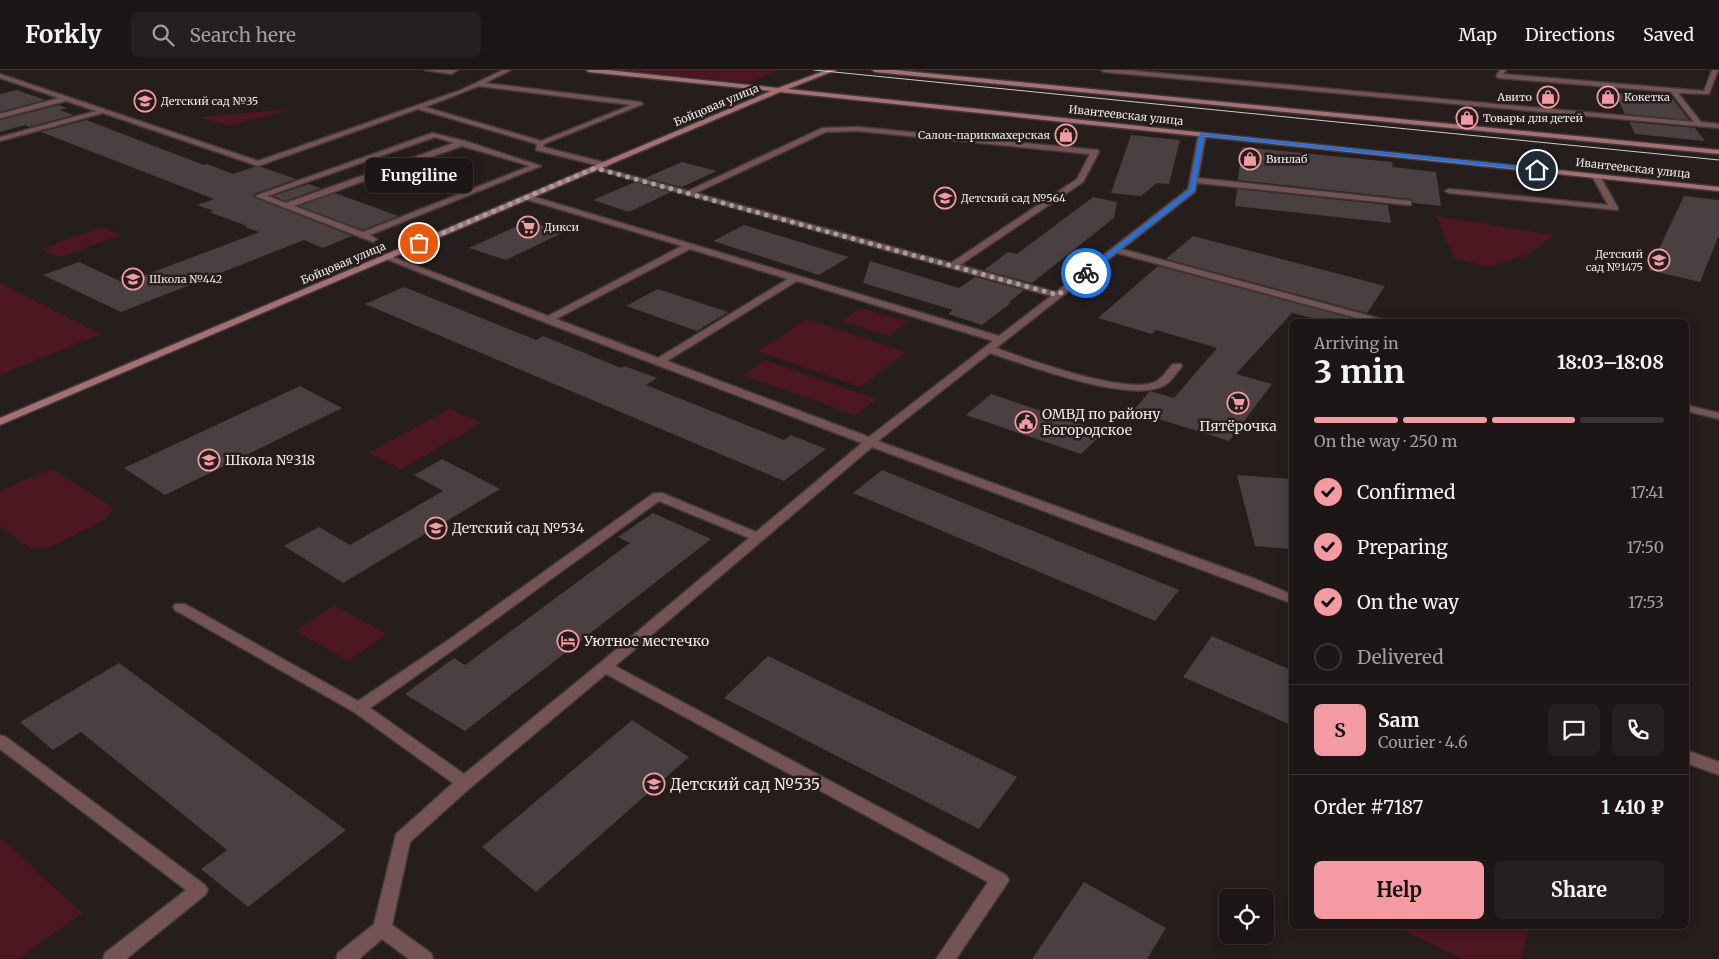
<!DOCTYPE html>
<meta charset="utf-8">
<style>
:root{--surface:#1c1616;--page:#251f1f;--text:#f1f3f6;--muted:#a09fa1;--line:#3a3535;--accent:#f49aa3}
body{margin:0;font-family:Merriweather,serif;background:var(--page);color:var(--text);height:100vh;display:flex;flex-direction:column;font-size:19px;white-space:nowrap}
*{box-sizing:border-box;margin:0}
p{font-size:16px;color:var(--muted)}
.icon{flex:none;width:28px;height:28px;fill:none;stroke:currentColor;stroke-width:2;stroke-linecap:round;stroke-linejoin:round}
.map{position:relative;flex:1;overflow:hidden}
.sheet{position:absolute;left:1289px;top:249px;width:400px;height:610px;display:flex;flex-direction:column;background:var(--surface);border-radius:8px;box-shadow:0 2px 12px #0003,0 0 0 1px var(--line)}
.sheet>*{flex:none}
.tools{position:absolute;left:1219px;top:819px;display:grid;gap:10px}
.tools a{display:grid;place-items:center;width:55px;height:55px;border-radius:8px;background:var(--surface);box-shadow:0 2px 12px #0003,0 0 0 1px var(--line);font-size:25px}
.pin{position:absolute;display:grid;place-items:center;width:42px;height:42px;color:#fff;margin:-21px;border:2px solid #fff;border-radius:50%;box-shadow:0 1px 5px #0007}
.courier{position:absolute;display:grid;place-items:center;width:50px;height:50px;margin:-25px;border:4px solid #1a73e8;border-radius:50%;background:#fff;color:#222;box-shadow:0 1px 6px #0007}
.bubble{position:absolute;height:35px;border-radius:8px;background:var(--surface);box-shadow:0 2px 12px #0003,0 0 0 1px var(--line);font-size:16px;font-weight:700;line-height:35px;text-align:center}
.headline em{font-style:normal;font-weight:700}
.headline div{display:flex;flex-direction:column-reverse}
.headline{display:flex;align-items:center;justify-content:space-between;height:85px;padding:0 25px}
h1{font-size:32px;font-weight:700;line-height:38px}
.bar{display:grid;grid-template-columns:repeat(4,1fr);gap:8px 5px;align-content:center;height:60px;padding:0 25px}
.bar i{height:6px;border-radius:4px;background:var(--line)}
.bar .active{background:var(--accent)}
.bar p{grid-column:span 4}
.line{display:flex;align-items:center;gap:12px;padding:0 25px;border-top:1px solid var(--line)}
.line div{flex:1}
.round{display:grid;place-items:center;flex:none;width:52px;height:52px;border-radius:8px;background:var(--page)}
ol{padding:0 25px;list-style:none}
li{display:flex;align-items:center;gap:15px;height:55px}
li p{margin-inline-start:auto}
li .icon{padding:5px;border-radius:50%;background:var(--accent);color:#111;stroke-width:4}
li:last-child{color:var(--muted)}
li i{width:28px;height:28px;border:2px solid var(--line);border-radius:50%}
.button{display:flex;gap:10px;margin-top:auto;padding:10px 25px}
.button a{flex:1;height:58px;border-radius:8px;background:var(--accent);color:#111;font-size:20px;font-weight:700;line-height:58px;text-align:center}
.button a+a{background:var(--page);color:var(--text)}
header{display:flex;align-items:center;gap:30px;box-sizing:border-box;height:70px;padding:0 25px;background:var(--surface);border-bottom:1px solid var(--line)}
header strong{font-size:24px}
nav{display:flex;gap:28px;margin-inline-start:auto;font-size:18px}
.search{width:350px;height:45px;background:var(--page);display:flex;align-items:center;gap:12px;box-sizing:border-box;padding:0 18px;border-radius:8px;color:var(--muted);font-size:19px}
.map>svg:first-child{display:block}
.green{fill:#4c1720}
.building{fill:#4b4041}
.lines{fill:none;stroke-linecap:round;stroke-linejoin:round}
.lane-casing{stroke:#423939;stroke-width:3}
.secondary-casing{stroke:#423939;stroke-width:3}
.lane{fill:#745355;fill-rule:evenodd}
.secondary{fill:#a47074;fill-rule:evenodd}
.tram{stroke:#d0caca;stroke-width:1}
.route{fill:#1a73e8}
.done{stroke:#a7a0a0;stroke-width:5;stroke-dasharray:0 9}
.labels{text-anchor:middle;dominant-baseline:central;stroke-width:5;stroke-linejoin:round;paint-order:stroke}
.far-poi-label{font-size:11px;fill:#ece6e6;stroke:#261d1d;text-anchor:start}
.far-street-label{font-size:11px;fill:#ece6e6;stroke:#261d1d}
.poi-label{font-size:14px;fill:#ece6e6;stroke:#261d1d;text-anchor:start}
.near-poi-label{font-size:16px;fill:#ece6e6;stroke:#261d1d;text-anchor:start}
</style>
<header>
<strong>Forkly</strong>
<div class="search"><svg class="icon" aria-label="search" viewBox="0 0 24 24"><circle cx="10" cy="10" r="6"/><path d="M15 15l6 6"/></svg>Search here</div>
<nav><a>Map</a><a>Directions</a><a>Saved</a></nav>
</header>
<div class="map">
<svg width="1719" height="889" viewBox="0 0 1719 889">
<rect width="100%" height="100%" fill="#261d1d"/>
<!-- green -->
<g class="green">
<polygon points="626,0 778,0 751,13"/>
<polygon points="291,39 230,56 200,47"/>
<polygon points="1436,146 1554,165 1528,185 1488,197 1454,188"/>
<polygon points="103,157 122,165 59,187 41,179"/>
<polygon points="0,213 101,264 0,305"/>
<polygon points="861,238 908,252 889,266 842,251"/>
<polygon points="807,249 907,282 860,317 758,281"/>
<polygon points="765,290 876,329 855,345 743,305"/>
<polygon points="450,339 482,353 401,399 368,383"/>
<polygon points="54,400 114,438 105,450 50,477 31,479 0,456 0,421 39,403"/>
<polygon points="334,535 387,564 348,591 296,561"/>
<polygon points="0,767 82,843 18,889 0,889"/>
<polygon points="1394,856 1529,856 1521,889 1463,889"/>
</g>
<!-- building -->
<g class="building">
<polygon points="17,20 45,30 0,42 0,24"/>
<polygon points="1615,23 1672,28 1689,50 1625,44"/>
<polygon points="59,35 67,38 60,40 74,45 29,57 25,55 0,62 0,50"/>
<polygon points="86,50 204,95 207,94 233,104 254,97 261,97 296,109 254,124 253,127 352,166 323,178 304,170 121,242 43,205 79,192 124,213 259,162 245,157 247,156 209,142 214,141 197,135 214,129 41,62"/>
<polygon points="1629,52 1695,58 1705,71 1635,64"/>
<polygon points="1131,65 1180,70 1169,114 1157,113 1141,126 1111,123"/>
<polygon points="1242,77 1392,92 1393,97 1436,102 1441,136 1413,133 1411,129 1238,110"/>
<polygon points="682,92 717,101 682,117 645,108"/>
<polygon points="635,112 671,122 629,142 593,130"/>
<polygon points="308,114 321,118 286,131 273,126"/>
<polygon points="1237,119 1388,135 1391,153 1235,136"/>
<polygon points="335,123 398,146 363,160 299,136"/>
<polygon points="1684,126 1719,130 1719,165 1700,212 1649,200"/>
<polygon points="1093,127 1117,132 1114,148 1032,213 984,200 1008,182 1017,184"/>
<polygon points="528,151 564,162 506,190 469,178"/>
<polygon points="744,155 849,187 819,205 713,171"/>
<polygon points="1193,166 1385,216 1367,243 1166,189"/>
<polygon points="870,191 959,218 975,207 1024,220 1008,233 1011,233 982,255 948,244 953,240 863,213"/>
<polygon points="1158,196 1362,251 1324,251 1292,243 1236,304 1272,314 1229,371 1133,341 1150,321 1174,328 1217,278 1156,260 1152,264 1098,248"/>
<polygon points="404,217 536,270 543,266 621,298 624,296 657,308 646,315 784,370 791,365 826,379 784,411 365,234"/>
<polygon points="658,219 728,242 697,261 626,236"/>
<polygon points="300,316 342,338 165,425 124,398"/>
<polygon points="991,324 1104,362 1081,384 966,345"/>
<polygon points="442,389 500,419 343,513 284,476 319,457 350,475 443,421 414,405"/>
<polygon points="882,400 991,444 1179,520 1155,551 853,423"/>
<polygon points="1237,405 1291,409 1291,479 1255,476"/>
<polygon points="653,443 711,469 465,661 405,624 454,588 465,595 630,473 618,467"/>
<polygon points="1212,566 1291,600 1291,655 1183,607"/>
<polygon points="768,586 1017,707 979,759 724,628"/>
<polygon points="119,593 346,760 248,837 201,799 227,780 81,662 53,680 20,652"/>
<polygon points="632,650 689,687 536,822 482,777"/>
<polygon points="1084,812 1166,858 1147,889 1032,889"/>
</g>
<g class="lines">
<!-- lane casing -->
<g class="lane-casing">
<g id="lane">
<polygon points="425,0 458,0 451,4"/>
<path d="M 503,0 L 511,0 L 485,13 L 640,32 L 643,34 L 544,74 L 543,77 L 607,93 L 607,97 L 604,97 L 536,80 L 537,74 L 418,39 L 258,96 L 103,43 L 0,71 L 0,67 L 96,41 L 66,31 L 0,48 L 0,44 L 59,28 L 0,8 L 0,4 L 258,91 L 461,20 ZM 479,16 L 631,35 L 541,71 L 425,37 Z"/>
<polygon points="1101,0 1125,0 1694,52 1671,22 1499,8 1496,6 1500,0 1506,0 1503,4 1704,21 1712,0 1718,0 1709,24 1678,23 1701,52 1719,54 1719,58 1104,2"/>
<path d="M 858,57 L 1098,80 L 1099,82 L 1083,112 L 960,195 L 1056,222 L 1188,119 L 1199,62 L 1206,64 L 1198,108 L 1411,131 L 1411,135 L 1408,135 L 1197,113 L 1195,122 L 1122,179 L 1381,249 L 1383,251 L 1368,251 L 1117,183 L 996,278 C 1027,289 1129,327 1157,311 C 1163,307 1168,299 1173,294 L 1181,294 L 1182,296 L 1181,298 C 1176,303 1171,312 1165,315 C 1131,335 1027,295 990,283 L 878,371 L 1255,509 L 1291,524 L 1291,533 L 872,377 L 615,596 L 1006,805 L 1009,810 L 1006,815 L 956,889 L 936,889 L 988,812 L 606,604 L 470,718 L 410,772 L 392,855 L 431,883 L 433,889 L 409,889 L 382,869 L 359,889 L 336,889 L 338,883 L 374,854 L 396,764 L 453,713 L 354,642 L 175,540 L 173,537 L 175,534 L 185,534 L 358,631 L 450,569 L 654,423 L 662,423 L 756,462 L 862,373 L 544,252 L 381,187 L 385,184 L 388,185 L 548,246 L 682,176 L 525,129 L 524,127 L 528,125 L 999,266 L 1051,226 L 591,98 L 595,96 L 688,121 L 822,58 ZM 858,61 L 1090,84 L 1077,109 L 951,193 L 696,123 L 826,62 ZM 690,179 L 788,209 L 658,288 L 556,249 ZM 797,211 L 993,271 L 869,367 L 667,291 ZM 659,431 L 749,468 L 600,593 L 464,704 L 370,638 L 460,575 Z"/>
<path d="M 432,63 L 465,71 L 541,96 L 370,165 L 377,169 L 373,172 L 255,126 ZM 435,67 L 454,73 L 286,133 L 267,126 ZM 462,76 L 530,96 L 363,162 L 294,136 Z"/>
<polygon points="1593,104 1600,106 1618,138 1617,140 1449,123 1445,121 1449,119 1608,135 1592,106"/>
<polygon points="1686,335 1719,343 1719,349 1686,341"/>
<polygon points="0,665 6,667 205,815 208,820 205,825 126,889 103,889 105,883 186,820 0,679"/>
<polygon points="1686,680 1719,692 1719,705 1686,693"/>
</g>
</g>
<!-- secondary casing -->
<g class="secondary-casing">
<g id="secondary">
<polygon points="586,0 607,0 778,18 827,0 836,0 788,19 1719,117 1719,121 780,22 0,355 0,348 771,21 589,2"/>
<polygon points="872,0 894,0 1719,80 1719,84 875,2"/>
</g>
</g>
<!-- lane -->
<use href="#lane" class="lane"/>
<!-- secondary -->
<use href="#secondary" class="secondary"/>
<!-- tram -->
<polyline class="tram" points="814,0 1719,90"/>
</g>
<!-- route -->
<polygon class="route" points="1200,63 1537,98 1540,100 1537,101 1204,66 1194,121 1088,204 1084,204 1084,202 1190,119"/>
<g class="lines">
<!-- done -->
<polyline class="done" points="419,173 595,98 1058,225 1086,203"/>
</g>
<!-- icons -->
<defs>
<g id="shop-ring" transform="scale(1.125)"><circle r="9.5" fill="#261d1d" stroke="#f49aa3" stroke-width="1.5"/><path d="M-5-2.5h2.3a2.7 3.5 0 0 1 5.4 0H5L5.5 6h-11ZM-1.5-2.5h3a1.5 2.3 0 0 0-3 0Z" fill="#f49aa3"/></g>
<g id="school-ring" transform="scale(1.125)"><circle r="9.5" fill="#261d1d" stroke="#f49aa3" stroke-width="1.5"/><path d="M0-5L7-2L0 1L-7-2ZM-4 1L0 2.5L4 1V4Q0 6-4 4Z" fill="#f49aa3"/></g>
<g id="supermarket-ring" transform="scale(1.125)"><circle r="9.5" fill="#261d1d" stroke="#f49aa3" stroke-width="1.5"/><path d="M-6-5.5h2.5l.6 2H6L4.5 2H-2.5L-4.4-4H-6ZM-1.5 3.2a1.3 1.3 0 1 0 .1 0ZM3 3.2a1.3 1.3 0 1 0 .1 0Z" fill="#f49aa3"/></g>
<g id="civic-ring" transform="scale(1.125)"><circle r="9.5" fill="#261d1d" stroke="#f49aa3" stroke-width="1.5"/><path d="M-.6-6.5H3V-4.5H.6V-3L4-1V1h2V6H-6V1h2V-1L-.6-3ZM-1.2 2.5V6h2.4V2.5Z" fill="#f49aa3"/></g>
<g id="hotel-ring" transform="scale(1.125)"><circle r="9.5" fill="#261d1d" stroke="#f49aa3" stroke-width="1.5"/><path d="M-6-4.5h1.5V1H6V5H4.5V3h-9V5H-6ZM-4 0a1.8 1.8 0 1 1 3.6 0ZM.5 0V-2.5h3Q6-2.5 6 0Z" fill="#f49aa3"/></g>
</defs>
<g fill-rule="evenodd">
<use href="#shop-ring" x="1548" y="27"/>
<use href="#shop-ring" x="1608" y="27"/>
<use href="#school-ring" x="145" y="31"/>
<use href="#shop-ring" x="1467" y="48"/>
<use href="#shop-ring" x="1066" y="65"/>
<use href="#shop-ring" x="1250" y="89"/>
<use href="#school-ring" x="945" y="128"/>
<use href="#supermarket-ring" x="528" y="157"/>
<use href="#school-ring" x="1659" y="190"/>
<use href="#school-ring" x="133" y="209"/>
<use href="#supermarket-ring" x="1238" y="333"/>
<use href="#civic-ring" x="1026" y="352"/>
<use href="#school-ring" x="209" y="390"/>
<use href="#school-ring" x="436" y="458"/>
<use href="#hotel-ring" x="568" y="571"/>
<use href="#school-ring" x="654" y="714"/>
</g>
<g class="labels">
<!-- far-poi labels -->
<g class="far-poi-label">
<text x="1532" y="27" text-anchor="end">Авито</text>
<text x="1624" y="27">Кокетка</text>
<text x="161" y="31">Детский сад №35</text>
<text x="1483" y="48">Товары для детей</text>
<text x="1050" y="65" text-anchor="end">Салон-парикмахерская</text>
<text x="1266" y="89">Винлаб</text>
<text x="961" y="128">Детский сад №564</text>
<text x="544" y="157">Дикси</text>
<text x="1643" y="184" text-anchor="end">Детский<tspan x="1643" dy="13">сад №1475</tspan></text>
<text x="149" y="209">Школа №442</text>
</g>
<!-- far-street labels -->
<g class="far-street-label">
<text transform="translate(716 35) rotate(-23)">Бойцовая улица</text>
<text transform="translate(1126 45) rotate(6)">Ивантеевская улица</text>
<text transform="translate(1633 98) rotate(6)">Ивантеевская улица</text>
<text transform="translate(343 193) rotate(-23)">Бойцовая улица</text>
</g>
<!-- poi labels -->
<g class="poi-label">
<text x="1042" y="344">ОМВД по району<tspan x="1042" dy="16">Богородское</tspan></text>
<text x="1238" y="356" text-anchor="middle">Пятёрочка</text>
<text x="225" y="390">Школа №318</text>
<text x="452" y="458">Детский сад №534</text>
<text x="584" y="571">Уютное местечко</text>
</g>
<!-- near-poi labels -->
<g class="near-poi-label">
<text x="670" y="714">Детский сад №535</text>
</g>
</g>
</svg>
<div class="tools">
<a><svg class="icon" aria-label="locate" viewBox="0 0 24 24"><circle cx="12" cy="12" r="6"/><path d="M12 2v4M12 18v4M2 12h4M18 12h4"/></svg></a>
</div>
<div class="pin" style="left:419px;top:173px;background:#ea580c"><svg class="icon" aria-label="bag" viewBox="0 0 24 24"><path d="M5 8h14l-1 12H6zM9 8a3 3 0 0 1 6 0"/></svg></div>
<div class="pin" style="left:1537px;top:100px;background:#1f2937"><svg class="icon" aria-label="home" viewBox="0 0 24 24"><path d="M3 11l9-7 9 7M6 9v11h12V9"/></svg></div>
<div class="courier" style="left:1086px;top:203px"><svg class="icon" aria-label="bike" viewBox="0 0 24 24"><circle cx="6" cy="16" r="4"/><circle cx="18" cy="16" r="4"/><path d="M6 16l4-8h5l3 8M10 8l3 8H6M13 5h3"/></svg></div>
<div class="bubble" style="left:365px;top:88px;width:108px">Fungiline</div>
<section class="sheet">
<div class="headline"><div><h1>3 min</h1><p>Arriving in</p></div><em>18:03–18:08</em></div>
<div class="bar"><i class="active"></i><i class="active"></i><i class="active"></i><i></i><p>On the way · 250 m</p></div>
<ol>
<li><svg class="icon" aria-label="check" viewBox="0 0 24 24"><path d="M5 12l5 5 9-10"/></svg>Confirmed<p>17:41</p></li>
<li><svg class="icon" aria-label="check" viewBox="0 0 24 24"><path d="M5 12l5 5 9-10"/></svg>Preparing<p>17:50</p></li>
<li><svg class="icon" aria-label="check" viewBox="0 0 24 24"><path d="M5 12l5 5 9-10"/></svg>On the way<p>17:53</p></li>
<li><i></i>Delivered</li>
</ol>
<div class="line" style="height:90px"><b class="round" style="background:var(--accent);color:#111">S</b><div><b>Sam</b><p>Courier · 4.6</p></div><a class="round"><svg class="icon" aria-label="chat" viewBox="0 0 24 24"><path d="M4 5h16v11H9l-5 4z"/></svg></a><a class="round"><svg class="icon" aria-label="phone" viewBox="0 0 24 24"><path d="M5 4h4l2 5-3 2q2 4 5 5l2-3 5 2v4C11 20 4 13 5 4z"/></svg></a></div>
<div class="line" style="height:65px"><div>Order #7187</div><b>1 410 ₽</b></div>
<div class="button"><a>Help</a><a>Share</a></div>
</section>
</div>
